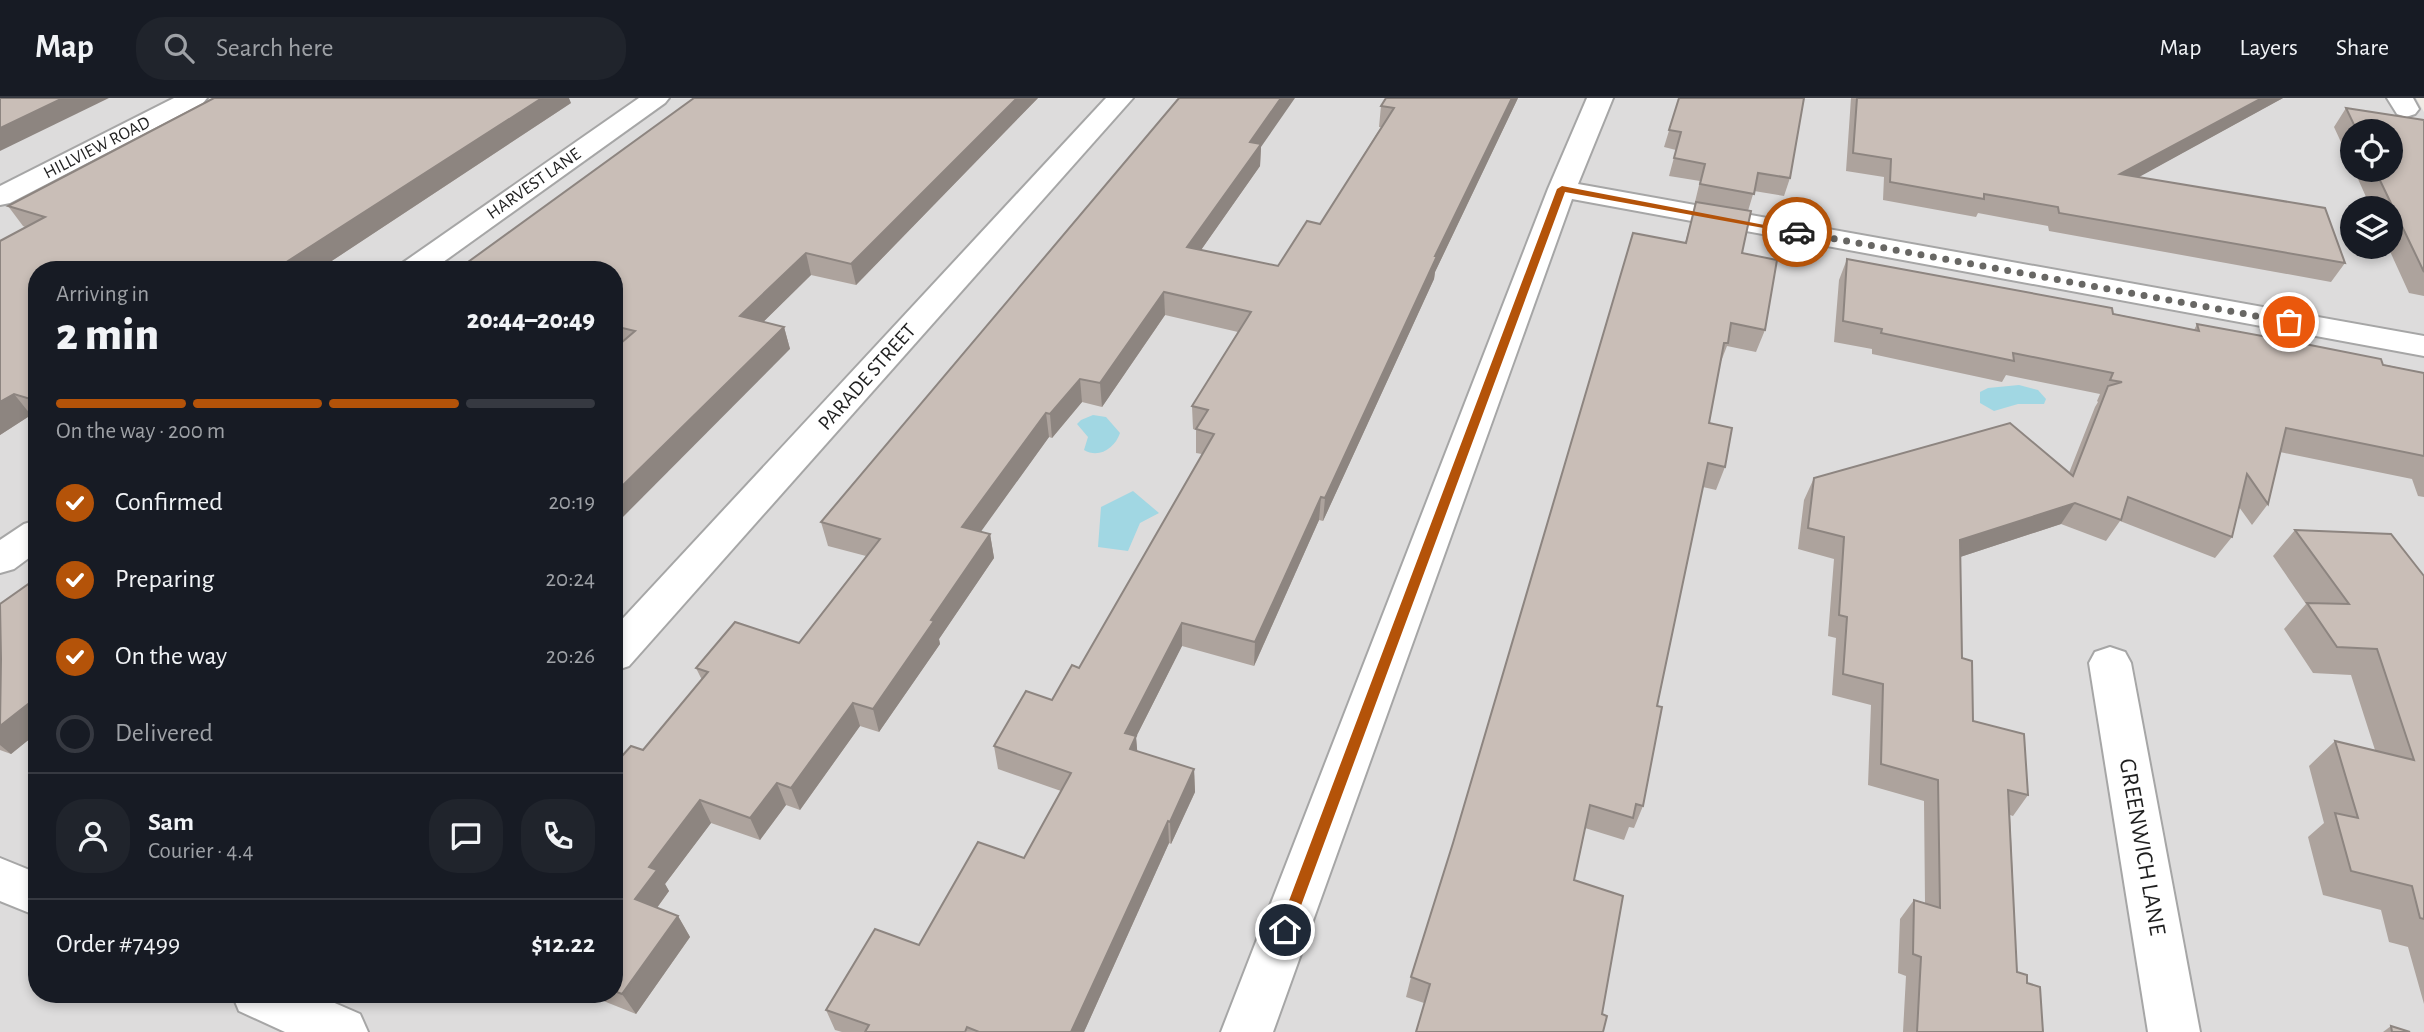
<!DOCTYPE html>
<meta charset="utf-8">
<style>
:root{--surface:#171b24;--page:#20242c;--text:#f1f3f6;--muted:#9ea1a6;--line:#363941;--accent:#b45309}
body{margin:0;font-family:"Alegreya Sans",sans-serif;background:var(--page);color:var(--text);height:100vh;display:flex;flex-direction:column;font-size:26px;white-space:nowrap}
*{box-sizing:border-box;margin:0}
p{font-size:23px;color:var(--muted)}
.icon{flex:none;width:38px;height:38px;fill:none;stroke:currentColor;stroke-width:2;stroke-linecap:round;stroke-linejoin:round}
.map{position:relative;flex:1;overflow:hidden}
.drawer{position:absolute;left:28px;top:163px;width:595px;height:742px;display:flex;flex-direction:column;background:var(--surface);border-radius:28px;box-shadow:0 4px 10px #0003}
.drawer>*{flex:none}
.controls{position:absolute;left:2340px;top:21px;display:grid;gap:14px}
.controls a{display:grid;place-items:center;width:63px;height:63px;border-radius:50%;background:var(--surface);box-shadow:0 4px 10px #0003;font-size:35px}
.pin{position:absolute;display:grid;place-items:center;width:60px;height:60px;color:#fff;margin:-30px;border:4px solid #fff;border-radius:50%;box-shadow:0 2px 7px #0007}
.courier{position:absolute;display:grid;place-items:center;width:70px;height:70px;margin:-35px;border:5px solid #b45309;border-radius:50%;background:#fff;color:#222;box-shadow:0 2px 9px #0007}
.head em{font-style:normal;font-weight:800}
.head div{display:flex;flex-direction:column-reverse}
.head{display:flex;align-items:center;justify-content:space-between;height:119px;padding:0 28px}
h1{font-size:46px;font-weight:800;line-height:52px}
.bar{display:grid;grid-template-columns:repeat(4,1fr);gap:10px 7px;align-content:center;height:84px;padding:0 28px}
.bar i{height:9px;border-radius:5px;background:var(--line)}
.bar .on{background:var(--accent)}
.bar p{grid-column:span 4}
.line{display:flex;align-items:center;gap:18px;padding:0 28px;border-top:2px solid var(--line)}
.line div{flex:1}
.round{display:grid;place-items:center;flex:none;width:74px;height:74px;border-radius:28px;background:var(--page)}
ol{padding:0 28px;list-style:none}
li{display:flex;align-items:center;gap:21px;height:77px}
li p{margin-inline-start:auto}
li .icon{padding:7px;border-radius:50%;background:var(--accent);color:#fff;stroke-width:4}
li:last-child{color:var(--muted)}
li i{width:38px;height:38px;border:4px solid var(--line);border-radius:50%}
header{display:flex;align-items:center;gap:42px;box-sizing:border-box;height:98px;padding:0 35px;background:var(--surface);border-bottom:2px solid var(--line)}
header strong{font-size:33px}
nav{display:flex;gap:38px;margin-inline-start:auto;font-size:24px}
.search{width:490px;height:63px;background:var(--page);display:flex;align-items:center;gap:18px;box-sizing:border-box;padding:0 24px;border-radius:28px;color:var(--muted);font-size:26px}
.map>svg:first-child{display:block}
.residential{fill:#dddcdc;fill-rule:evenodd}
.water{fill:#a1d7e3}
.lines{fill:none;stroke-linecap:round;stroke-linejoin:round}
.minor-casing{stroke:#a6a6a6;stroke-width:4}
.minor{fill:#fff;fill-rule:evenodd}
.wall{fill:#ada39d}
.shaded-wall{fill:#8d8580}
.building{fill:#c9beb7;stroke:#8d8580;stroke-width:2}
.route{fill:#b45309}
.done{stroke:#686764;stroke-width:7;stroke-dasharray:0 12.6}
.labels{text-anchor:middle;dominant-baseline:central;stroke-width:5;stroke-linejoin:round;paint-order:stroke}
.far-street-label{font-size:18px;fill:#1f1f1f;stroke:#fff}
.street-label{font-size:21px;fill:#1f1f1f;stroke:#fff}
.near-street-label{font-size:24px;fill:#1f1f1f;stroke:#fff}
</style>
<header>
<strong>Map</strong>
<div class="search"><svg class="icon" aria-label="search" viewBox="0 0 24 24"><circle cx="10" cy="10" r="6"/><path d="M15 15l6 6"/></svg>Search here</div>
<nav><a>Map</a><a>Layers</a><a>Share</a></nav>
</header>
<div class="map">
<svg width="2424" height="934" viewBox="0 0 2424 934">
<rect width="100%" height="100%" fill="#f1ece5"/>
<!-- residential -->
<path class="residential" d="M 0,0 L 2416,0 L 2424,14 L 2424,934 L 0,934 ZM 2352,33 L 2390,33 L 2390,72 L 2352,72 ZM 2352,110 L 2390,110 L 2390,149 L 2352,149 ZM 37,172 L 614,172 L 614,896 L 37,896 Z"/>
<!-- water -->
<g class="water">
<polygon points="2019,287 2038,292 2046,301 2044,306 2018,306 1994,313 1980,305 1980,294 1988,290"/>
<path d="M 1093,317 L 1106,319 L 1120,335 C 1115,350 1099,361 1084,352 L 1088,339 L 1077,326 L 1081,322 Z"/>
<polygon points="1133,393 1159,415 1140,425 1128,453 1098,449 1101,409"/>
</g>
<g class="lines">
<!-- minor casing -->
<g class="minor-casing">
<g id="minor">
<polygon points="174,0 207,0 203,5 10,105 0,107 0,88"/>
<polygon points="639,0 669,0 665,5 432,172 397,172 401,166"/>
<polygon points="1106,0 1133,0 629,568 614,573 614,530"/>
<polygon points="1587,0 1613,0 1578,86 2424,238 2424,258 1572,101 1273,934 1221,934 1548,91"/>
<polygon points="2387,0 2413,0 2419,11 2415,16 2406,19 2397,16"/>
<polygon points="37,422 37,454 14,471 0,475 0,442 24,426"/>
<polygon points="2110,549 2125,554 2131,565 2200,934 2148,934 2089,565 2095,554"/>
<polygon points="0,760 37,775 37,818 0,803"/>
<polygon points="232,896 314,896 360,916 368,934 285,934 239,913"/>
</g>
</g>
<!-- minor -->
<use href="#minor" class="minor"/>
</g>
<!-- wall -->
<g class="wall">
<polygon points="694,0 1038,0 856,187 811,177 763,224 784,229 790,251 618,248 614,247 614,172"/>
<polygon points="1518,0 1435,174 1434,181 1323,423 1319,422 1254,568 1182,548 1136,639 1137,653 1194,671 1195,694 1171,746 1169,745 1084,934 842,934 835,932 826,912 919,847 1024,760 1061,693 998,671 994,648 1052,602 1079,570 1202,356 1196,355 1196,332 1193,331 1192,308 1238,234 1165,217 1102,309 1082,304 1052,340 1049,339 980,434 990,436 994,460 939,541 940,546 879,634 860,628 800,712 786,707 760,742 711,725 665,786 669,793 657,810 678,818 690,839 636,916 586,896 614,896 614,667 643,652 702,582 696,570 799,545 866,458 828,448 821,424 1261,49 1260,68 1201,152 1278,168 1320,126 1381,29 1379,29 1381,8"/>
<polygon points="1679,0 1790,80 1784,98 1754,93 1748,113 1742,155 1765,232 1756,254 1727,248 1720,266 1709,325 1725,369 1716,392 1703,389 1657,608 1643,708 1634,730 1629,729 1624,742 1585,730 1424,905 1406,899 1411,879 1685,145 1696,105 1695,104 1700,83 1669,78 1676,52 1664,49"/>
<polygon points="1851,0 2283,0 2138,79 2345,165 2331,184 2049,133 2048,128 1978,115 1976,119 1883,102 1884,79 1846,73"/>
<polygon points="571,5 318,172 37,172 37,319 31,317 0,337 0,143 25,129 23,128 8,108"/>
<polygon points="2346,10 2424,22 2424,198 2409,195 2388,149 2390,149 2390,110 2371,110 2354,72 2390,72 2390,33 2352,33 2352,68 2334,29"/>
<polygon points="1847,161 2194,232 2197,226 2424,275 2424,399 2418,398 2412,381 2280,354 2268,406 2252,427 2239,409 2232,439 2215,460 2120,423 2106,443 2061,426 1960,459 1962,560 1973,623 2028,697 2013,718 2010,717 2017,874 2027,885 2043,934 1903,934 1906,878 1898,875 1900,821 1914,802 1925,805 1924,703 1868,687 1871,607 1832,597 1836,540 1828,538 1834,461 1798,451 1804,402 1814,380 2069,375 2095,309 2098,304 2097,303 2100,296 2006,277 2002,284 1872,256 1872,251 1834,244 1839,182"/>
<polygon points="2295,432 2424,478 2424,906 2408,849 2389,844 2381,812 2323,797 2308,739 2324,725 2309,668 2335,643 2375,652 2351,577 2313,575 2284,531 2306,506 2273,458"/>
<polygon points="37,480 37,635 11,656 0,652 0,506"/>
<polygon points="2391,928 2410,934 2383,934"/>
</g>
<!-- shaded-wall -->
<g class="shaded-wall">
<polygon points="63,0 109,0 0,53 0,30"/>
<polygon points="542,0 569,0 571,5 318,172 274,172"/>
<polygon points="1017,0 1038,0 856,187 851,166"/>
<polygon points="1281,0 1295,0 1261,49 1260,68 1187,172 1187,149 1250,44"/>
<polygon points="1512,0 1518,0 1435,174 1434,181 1323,423 1325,400 1435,158"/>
<polygon points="2262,0 2283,0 2110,95 2120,76"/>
<polygon points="806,155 811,177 747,240 740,218"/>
<polygon points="1164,194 1165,217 1102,309 1100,285"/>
<polygon points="784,229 790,251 614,428 614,396"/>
<polygon points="1080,281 1082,304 1052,340 1050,316"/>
<polygon points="14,296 31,317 0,337 0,304"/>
<polygon points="1046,315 1049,339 967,453 962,429"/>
<polygon points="1321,399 1319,422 1254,568 1255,544"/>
<polygon points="2075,405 2061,426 1948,463 1960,442"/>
<polygon points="990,436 994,460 939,541 940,546 879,634 873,611 931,522"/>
<polygon points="1182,525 1182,548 1136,639 1138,661 1131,673 1125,635"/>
<polygon points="37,599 37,635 11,656 0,647 0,628"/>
<polygon points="853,605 860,628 800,712 791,690"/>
<polygon points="1194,671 1195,694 1171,746 1170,724"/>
<polygon points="777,685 786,707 760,742 750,720"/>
<polygon points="700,702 711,725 665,786 669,793 648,822 635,801 649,769"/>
<polygon points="1168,723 1169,745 1084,934 1071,934"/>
<polygon points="678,818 690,839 636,916 622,896"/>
</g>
<!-- building -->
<g class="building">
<polygon points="0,0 63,0 0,30"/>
<polygon points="214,0 542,0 274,172 37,172 37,303 14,296 0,304 0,143 45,119 8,108"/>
<polygon points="694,0 1017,0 851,166 806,155 740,218 784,229 614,396 614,251 635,233 614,228 614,172 457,172"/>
<polygon points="1179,0 1281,0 1250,44 1261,46 1187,149 1278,168 1307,123 1320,126 1394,10 1381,8 1386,0 1512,0 1435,158 1437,158 1325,400 1321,399 1255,544 1182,525 1125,635 1136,638 1130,651 1194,671 1170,724 1168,723 1071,934 979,934 967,929 965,934 865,934 869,927 826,912 875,831 919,847 978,744 1024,760 1071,675 994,648 1026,593 1052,602 1072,567 1079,570 1214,336 1196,331 1208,312 1192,308 1251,214 1164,194 1100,285 1080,281 1050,316 1046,315 962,429 990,436 931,522 934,523 873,611 853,605 791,690 777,685 750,720 700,702 649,769 657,772 635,801 678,818 622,896 614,893 614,667 631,648 643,652 708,574 696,570 735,524 799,545 880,441 821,424"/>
<polygon points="1679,0 1804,0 1790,80 1758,75 1754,96 1700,86 1705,66 1674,60 1681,34 1669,32"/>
<polygon points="1857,0 2262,0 2120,76 2325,110 2345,165 2059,115 2058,109 1984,96 1984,101 1890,84 1891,61 1853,55"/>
<polygon points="2346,10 2424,22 2424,174 2375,72 2390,72 2390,33 2357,33"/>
<polygon points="1696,104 1751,113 1742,155 1777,162 1765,232 1731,225 1728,245 1724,245 1709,325 1732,330 1725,369 1708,365 1657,608 1662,609 1643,708 1636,706 1633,720 1590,707 1574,782 1623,798 1602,916 1607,918 1603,934 1416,934 1430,886 1411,879 1453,745 1633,135 1686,145"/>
<polygon points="1847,161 2112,210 2113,216 2199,233 2197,226 2305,246 2381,261 2383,267 2424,275 2424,358 2286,330 2268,406 2247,376 2232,439 2128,399 2121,422 2075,405 1960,442 1962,560 1972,563 1973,623 2024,636 2028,697 2008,692 2017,874 2027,877 2027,885 2040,889 2043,934 1917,934 1921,859 1913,856 1914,802 1940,810 1938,682 1881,666 1883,586 1843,576 1847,519 1839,517 1844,439 1808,430 1814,380 2010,325 2073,378 2108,288 2122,284 2110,282 2113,275 2013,255 2014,263 1881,235 1882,231 1843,223"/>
<polygon points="2295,432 2391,436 2424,478 2424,821 2420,820 2412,788 2351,773 2335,715 2358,720 2335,643 2414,662 2377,551 2337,549 2307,505 2349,506"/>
<polygon points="37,480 37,599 0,628 1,561 0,506"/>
<polygon points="2391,928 2410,934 2392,934"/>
</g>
<!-- route -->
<polygon class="route" points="1562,88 1801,134 1797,136 1565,94 1292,832 1285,838 1278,832 1557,91"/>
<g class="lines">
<!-- done -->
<polyline class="done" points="1797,134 2289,224"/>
</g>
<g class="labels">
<!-- far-street labels -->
<g class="far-street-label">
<text transform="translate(97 50) rotate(-27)">HILLVIEW ROAD</text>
<text transform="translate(534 86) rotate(-35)">HARVEST LANE</text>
</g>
<!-- street labels -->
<g class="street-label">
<text transform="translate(867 279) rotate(-48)">PARADE STREET</text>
</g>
<!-- near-street labels -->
<g class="near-street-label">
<text transform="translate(2142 749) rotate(80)">GREENWICH LANE</text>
</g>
</g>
</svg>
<div class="controls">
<a><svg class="icon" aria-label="locate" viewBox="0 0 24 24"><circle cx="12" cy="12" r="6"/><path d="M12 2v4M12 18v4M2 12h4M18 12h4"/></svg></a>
<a><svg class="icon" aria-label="layers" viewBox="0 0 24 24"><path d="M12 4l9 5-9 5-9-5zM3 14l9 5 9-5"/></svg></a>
</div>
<div class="pin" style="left:2289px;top:224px;background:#ea580c"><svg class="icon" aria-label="bag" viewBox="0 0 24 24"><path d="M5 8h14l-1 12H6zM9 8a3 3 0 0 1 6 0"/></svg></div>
<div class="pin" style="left:1285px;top:832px;background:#1f2937"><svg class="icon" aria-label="home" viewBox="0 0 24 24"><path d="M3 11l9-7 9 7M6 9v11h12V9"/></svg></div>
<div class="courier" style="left:1797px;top:134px"><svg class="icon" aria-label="car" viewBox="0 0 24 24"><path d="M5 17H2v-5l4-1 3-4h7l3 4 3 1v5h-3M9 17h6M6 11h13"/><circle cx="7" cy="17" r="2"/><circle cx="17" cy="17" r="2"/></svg></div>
<section class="drawer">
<div class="head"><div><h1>2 min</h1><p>Arriving in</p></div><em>20:44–20:49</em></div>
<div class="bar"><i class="on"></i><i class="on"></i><i class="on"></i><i></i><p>On the way · 200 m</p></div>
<ol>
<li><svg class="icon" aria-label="check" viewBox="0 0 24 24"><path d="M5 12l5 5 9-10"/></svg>Confirmed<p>20:19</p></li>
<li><svg class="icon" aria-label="check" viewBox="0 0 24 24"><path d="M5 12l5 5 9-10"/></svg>Preparing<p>20:24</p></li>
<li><svg class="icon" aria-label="check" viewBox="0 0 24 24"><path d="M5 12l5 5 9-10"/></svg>On the way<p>20:26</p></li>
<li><i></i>Delivered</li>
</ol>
<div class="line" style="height:126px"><a class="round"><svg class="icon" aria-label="person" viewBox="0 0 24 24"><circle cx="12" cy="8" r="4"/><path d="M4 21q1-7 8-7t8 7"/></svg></a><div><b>Sam</b><p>Courier · 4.4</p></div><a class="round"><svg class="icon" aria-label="chat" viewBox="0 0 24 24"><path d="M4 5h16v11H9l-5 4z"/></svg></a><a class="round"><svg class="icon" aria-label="phone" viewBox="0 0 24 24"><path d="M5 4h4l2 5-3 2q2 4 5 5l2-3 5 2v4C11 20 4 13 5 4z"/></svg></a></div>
<div class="line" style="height:91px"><div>Order #7499</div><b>$12.22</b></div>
</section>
</div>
